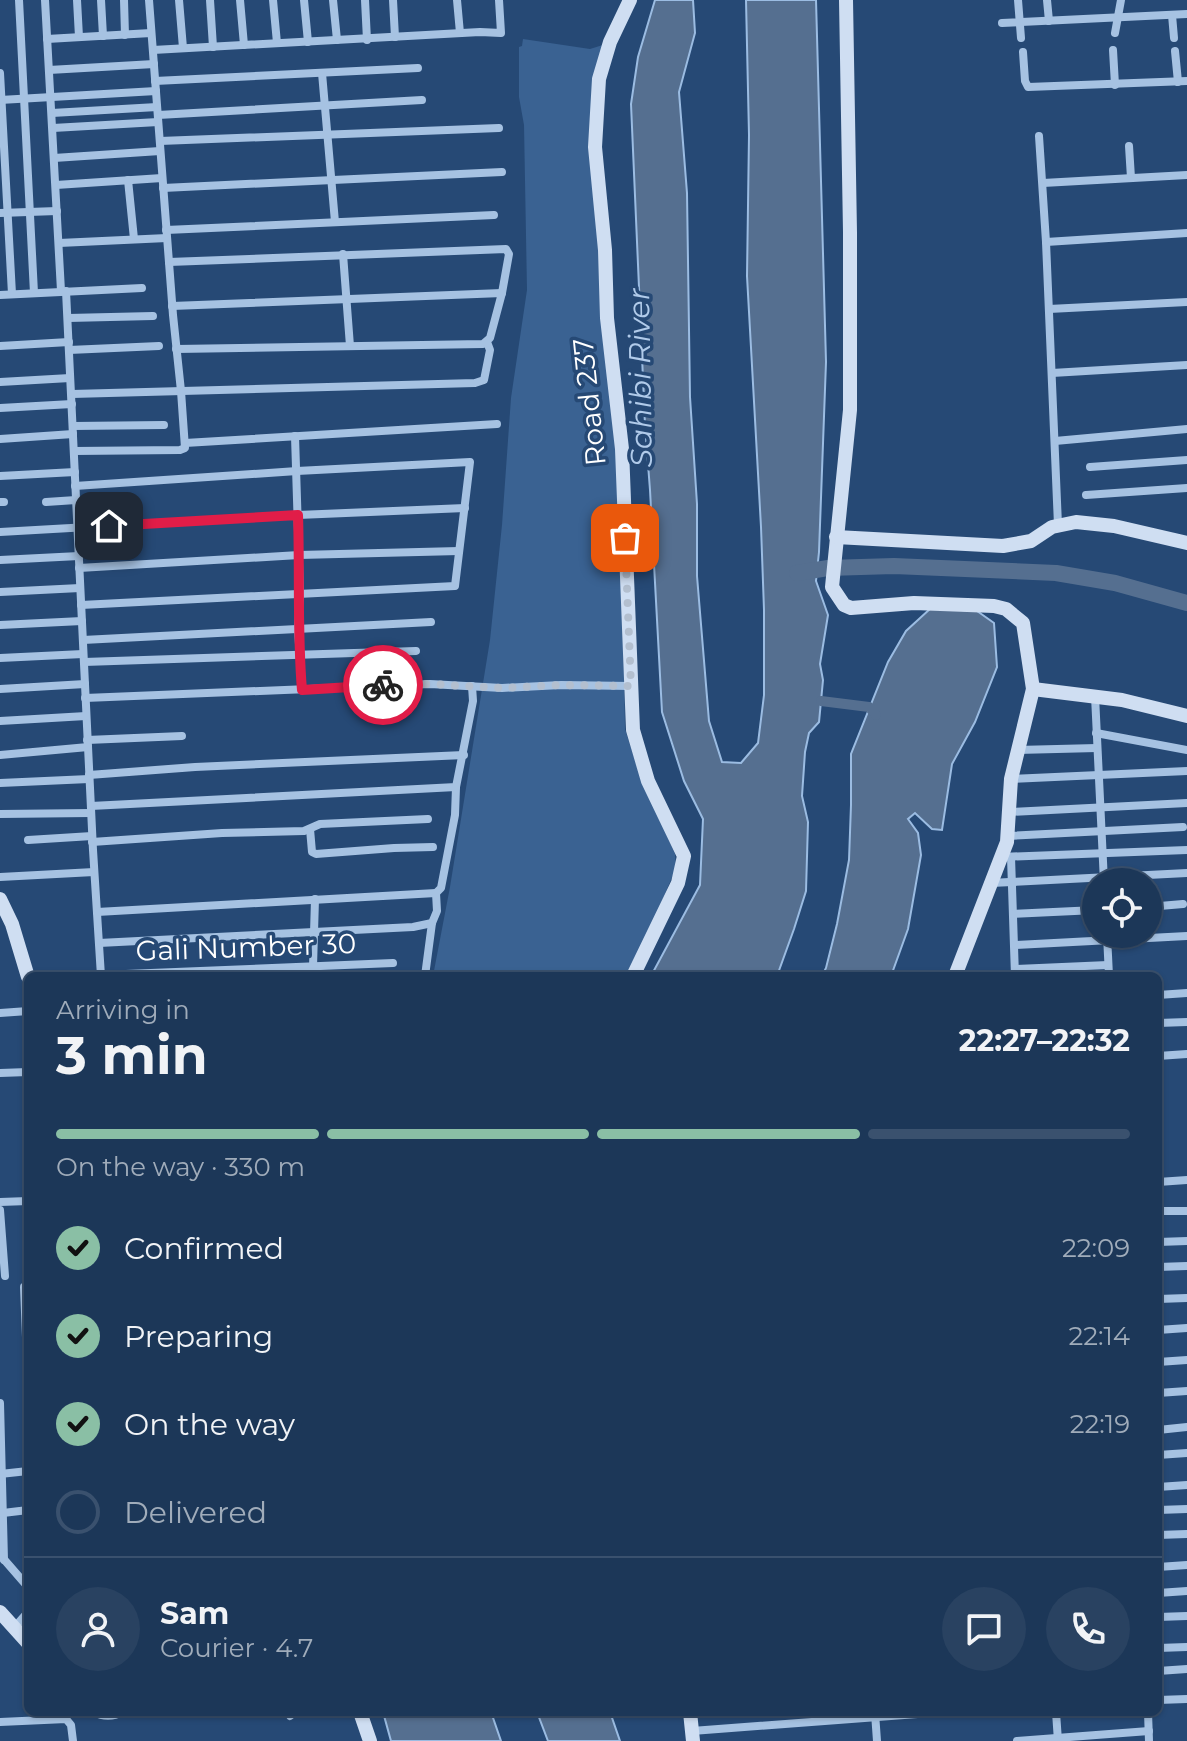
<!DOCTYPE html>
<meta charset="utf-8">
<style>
:root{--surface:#1c3758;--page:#294261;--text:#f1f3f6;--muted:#a0acba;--line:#3a516e;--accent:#8abfa5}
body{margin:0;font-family:Montserrat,sans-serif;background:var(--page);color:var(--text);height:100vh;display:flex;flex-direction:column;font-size:30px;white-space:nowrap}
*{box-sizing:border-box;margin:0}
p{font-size:26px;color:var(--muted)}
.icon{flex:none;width:44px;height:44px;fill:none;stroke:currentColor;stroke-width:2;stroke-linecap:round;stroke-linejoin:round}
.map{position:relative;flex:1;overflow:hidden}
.sheet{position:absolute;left:24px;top:972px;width:1138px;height:744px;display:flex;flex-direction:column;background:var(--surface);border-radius:12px;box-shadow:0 2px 6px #0004,0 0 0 2px var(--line)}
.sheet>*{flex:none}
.tools{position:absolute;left:1082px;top:868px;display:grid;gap:16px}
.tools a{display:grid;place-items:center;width:80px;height:80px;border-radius:50%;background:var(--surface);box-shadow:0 2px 6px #0004,0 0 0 2px var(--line);font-size:40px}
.pin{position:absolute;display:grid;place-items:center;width:68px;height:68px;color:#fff;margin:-34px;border-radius:16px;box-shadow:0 4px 12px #0006}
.courier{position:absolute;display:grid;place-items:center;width:80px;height:80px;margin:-40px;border:6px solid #e11d48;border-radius:50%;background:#fff;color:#222;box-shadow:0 2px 10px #0007}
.headline em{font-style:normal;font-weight:700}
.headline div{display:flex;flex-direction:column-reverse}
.headline{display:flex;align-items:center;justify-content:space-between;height:136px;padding:0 32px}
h1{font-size:52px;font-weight:700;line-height:60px}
.bar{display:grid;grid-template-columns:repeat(4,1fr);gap:12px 8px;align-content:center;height:96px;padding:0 32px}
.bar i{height:10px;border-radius:6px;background:var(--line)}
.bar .selected{background:var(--accent)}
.bar p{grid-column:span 4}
.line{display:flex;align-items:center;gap:20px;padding:0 32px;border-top:2px solid var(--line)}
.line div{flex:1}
.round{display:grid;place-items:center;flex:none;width:84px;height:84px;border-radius:42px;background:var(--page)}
ol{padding:0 32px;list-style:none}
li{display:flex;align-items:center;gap:24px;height:88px}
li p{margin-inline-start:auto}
li .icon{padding:8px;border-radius:50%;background:var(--accent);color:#111;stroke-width:4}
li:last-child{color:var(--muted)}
li i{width:44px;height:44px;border:4px solid var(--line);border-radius:50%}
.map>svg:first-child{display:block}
.green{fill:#3a6292}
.water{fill:#556f90;stroke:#9bbce2;stroke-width:2}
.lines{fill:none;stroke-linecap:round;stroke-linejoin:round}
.canal{stroke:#556f90;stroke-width:10}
.river{stroke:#556f90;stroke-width:16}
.street{stroke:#a6c2e2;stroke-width:8}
.secondary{stroke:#cfdef2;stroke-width:14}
.done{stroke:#b3bfcf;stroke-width:8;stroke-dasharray:0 14.4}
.route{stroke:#e11d48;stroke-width:10}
.labels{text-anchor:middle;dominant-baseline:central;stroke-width:7;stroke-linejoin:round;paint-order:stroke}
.street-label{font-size:28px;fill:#fff;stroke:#264975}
.water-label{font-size:30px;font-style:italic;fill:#b1cbea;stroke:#264975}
</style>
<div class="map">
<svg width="1187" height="1741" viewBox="0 0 1187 1741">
<rect width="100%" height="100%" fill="#264975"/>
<!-- green -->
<polygon class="green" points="523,39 590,49 606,44 595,84 620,453 625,729 639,773 675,854 676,868 659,908 626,976 433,976 450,887 490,640 502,525 511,398 527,290 524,125 519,97 519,47 522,46"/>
<!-- water -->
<g class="water">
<polygon points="655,0 693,0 695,33 679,92 687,193 690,397 697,504 697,576 709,721 722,762 741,763 758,743 764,695 764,610 761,527 747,276 749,135 746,0 816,0 826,362 819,552 816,581 828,615 820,664 823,680 819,722 809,733 805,752 802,796 808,822 806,891 794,929 777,976 651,976 700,885 703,819 684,781 662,712 650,490 645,425 631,104 638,57"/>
<polygon points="931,608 977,611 994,623 997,667 975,722 952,764 942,830 932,829 915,813 908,819 918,833 921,855 908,929 891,976 822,976 826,968 837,924 849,860 851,805 851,754 888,662 906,631"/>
<polygon points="383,1712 491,1712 501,1741 391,1741"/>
<polygon points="537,1712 610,1712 620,1741 548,1741"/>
</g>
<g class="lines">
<!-- canal -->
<polyline class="canal" points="821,701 869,707 876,715"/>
<!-- river -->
<polyline class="river" points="797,573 828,568 894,566 1056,573 1115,583 1187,603"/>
<!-- street -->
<g class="street">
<polyline points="19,0 34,293"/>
<polyline points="45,0 61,291"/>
<polyline points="77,0 79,37"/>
<polyline points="101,0 103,36"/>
<polyline points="124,0 125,35"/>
<polyline points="179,0 183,48"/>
<polyline points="210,0 213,47"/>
<polyline points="240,0 244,45"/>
<polyline points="273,0 277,43"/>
<polyline points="304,0 308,42"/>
<polyline points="333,0 337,40"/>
<polyline points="365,0 367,40"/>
<polyline points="393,0 395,37"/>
<polyline points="457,0 460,33"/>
<polyline points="1018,0 1021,38"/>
<polyline points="1047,0 1049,21"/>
<polyline points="1172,15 1174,38"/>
<polyline points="1002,23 1187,14"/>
<polyline points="1115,33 1121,0"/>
<polyline points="47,39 151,33"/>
<polyline points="153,50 480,32 501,33 499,0"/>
<polyline points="1113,50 1115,85"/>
<polyline points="1175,51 1178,82"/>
<polyline points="1023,52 1025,81 1028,87 1187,81"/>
<polyline points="49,70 154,64"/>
<polyline points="0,73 12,294"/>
<polyline points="322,73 335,222"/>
<polyline points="155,81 418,68"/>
<polyline points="0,100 156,91"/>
<polyline points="52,113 157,107"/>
<polyline points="158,115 422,100"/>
<polyline points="53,128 158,122"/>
<polyline points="1039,136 1046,242 1058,525"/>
<polyline points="160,141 499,128"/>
<polyline points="1129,146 1131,178"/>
<polyline points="54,158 160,151"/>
<polyline points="128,180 134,239"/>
<polyline points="1043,183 1187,175"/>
<polyline points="56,185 162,178"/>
<polyline points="163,188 502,172"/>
<polyline points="0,213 57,211"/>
<polyline points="166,230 494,215"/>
<polyline points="1046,242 1187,233"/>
<polyline points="59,243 167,238"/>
<polyline points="343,254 350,346"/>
<polyline points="169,262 506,249 509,254 502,293"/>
<polyline points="66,291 93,850 101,976"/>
<polyline points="0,295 142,288"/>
<polyline points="172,306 502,293 490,338 483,344 176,349"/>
<polyline points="1049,309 1187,302"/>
<polyline points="68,318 153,316"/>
<polyline points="0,346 69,342"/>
<polyline points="69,350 159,346"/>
<polyline points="1052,373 1187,365"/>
<polyline points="0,382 70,378"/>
<polyline points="72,394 475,383 484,380 490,350 487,342"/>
<polyline points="0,408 72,404"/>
<polyline points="73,426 164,425"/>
<polyline points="295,436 300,594 298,629 302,690"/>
<polyline points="0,439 73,434"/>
<polyline points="1055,441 1187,429"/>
<polyline points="185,443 497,424"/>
<polyline points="74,451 180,450 185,448 181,391 173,315 149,0"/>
<polyline points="1090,467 1187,460"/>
<polyline points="0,476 75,472"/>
<polyline points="75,486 297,471 470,462 455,586 81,605"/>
<polyline points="1086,495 1187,488"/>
<polyline points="0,502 4,502"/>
<polyline points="46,502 76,500"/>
<polyline points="0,532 298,515 465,508"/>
<polyline points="0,560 79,556"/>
<polyline points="79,568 299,555 459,551"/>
<polyline points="0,592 80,588"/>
<polyline points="0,625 82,621"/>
<polyline points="83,640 431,622"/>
<polyline points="0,658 83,654"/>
<polyline points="84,662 416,651"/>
<polyline points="0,689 85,684"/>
<polyline points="1095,696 1104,882"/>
<polyline points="85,698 430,684 502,688 561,685 631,686"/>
<polyline points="0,721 86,716"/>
<polyline points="1096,733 1187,750"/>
<polyline points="87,740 182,736"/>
<polyline points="1017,750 1097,748"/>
<polyline points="0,755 88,747"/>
<polyline points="89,775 195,767 464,755"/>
<polyline points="1011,779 1187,771"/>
<polyline points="0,783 89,779"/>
<polyline points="91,806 456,787 473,701 472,686"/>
<polyline points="1009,812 1187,803"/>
<polyline points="0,814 91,813"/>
<polyline points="310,829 312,852 316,854 394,848 433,847"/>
<polyline points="1007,836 1183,827"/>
<polyline points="28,840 92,836"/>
<polyline points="92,842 222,833 304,831 320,824 428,819"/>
<polyline points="1001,857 1187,850"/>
<polyline points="1011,857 1015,976"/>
<polyline points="0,877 94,872"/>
<polyline points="991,883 1187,873"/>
<polyline points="1148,907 1183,904"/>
<polyline points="97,912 436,893"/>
<polyline points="1013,914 1096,910"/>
<polyline points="1107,935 1109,976"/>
<polyline points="99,943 413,927 432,923 437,911 436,893 441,888 455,815 456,787"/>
<polyline points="1014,945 1187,936"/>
<polyline points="313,967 315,899"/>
<polyline points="1015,969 1108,965"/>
<polyline points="101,975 393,963"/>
<polyline points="425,976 432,923"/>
<polyline points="1158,995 1187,993"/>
<polyline points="0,1013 28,1011"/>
<polyline points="1158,1023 1187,1022"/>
<polyline points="1158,1056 1187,1054"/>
<polyline points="0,1073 28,1072"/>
<polyline points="1158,1182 1187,1180"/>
<polyline points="0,1202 28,1201"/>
<polyline points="0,1210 5,1276"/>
<polyline points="1158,1211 1187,1211"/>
<polyline points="1158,1242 1187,1241"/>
<polyline points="1158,1267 1187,1266"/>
<polyline points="24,1287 28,1387"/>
<polyline points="1158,1299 1187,1298"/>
<polyline points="1158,1330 1187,1328"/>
<polyline points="1158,1362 1187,1360"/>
<polyline points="1158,1393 1187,1391"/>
<polyline points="0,1403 4,1560"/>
<polyline points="1158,1430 1187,1427"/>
<polyline points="1158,1455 1187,1453"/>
<polyline points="0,1474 28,1471"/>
<polyline points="1158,1487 1187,1485"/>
<polyline points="1158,1510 1187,1509"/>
<polyline points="3,1513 28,1510"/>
<polyline points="1158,1535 1187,1534"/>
<polyline points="1,1556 28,1587"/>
<polyline points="1158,1567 1187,1565"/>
<polyline points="1158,1593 1187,1591"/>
<polyline points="1158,1617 1187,1616"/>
<polyline points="14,1628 28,1612"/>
<polyline points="1158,1648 1187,1647"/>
<polyline points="1158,1671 1187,1669"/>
<polyline points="1158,1700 1187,1699"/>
<path d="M 93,1712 C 103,1717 113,1717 123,1712"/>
<polyline points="288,1712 290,1716"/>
<polyline points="1056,1712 1058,1741"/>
<polyline points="1148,1712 1149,1741"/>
<polyline points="875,1713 877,1741"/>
<polyline points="0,1722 66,1719 71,1725 73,1741"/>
<polyline points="692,1731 944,1712"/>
<polyline points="1017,1741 1149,1731"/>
</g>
<!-- secondary -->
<g class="secondary">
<polyline points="630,0 610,42 599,79 595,147 605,250 607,318 622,449 633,730 648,781 684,856 678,883 633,976"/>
<polyline points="846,0 850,232 850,410 832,587 844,605 851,608 914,603 994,606 1006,609 1023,623 1033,689 1011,779 1007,842 955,976"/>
<polyline points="836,537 1003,546 1031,541 1052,527 1076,522 1114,526 1187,543"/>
<polyline points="1033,689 1122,700 1187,716"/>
<polyline points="0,899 12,924 28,977"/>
<polyline points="0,1612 28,1643"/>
<polyline points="360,1712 370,1741"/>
<polyline points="690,1712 693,1741"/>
</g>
</g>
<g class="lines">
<!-- done -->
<polyline class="done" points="383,685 430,684 502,688 561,685 631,686 625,538"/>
<!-- route -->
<path class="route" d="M 109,526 L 298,515 C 300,573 297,632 302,690 L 383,685"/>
</g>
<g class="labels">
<!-- street labels -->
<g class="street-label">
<text transform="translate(589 402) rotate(-96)">Road 237</text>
<text transform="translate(246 947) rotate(-2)">Gali Number 30</text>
</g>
<!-- water labels -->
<g class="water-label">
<text transform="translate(640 378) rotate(-91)">Sahibi River</text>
</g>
</g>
</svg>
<div class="tools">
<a><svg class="icon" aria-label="locate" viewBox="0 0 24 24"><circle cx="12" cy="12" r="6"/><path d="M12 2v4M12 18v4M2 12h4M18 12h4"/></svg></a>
</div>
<div class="pin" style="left:625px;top:538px;background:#ea580c"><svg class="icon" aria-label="bag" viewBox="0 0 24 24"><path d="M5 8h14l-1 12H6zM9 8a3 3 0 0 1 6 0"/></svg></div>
<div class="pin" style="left:109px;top:526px;background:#1f2937"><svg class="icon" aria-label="home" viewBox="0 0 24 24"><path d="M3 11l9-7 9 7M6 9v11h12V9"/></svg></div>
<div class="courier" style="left:383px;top:685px"><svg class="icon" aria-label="bike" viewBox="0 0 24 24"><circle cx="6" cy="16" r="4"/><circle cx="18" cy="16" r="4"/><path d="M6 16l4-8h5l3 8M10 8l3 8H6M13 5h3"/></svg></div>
<section class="sheet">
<div class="headline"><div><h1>3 min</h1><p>Arriving in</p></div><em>22:27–22:32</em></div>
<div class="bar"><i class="selected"></i><i class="selected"></i><i class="selected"></i><i></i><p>On the way · 330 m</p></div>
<ol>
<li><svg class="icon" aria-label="check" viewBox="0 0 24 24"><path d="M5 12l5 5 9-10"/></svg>Confirmed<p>22:09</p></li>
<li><svg class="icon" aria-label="check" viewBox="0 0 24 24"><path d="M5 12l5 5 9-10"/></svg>Preparing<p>22:14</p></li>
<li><svg class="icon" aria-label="check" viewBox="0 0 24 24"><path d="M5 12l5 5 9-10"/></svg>On the way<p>22:19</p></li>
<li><i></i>Delivered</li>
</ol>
<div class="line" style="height:144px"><a class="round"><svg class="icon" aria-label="person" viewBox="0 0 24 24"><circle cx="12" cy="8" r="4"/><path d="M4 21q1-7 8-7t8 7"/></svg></a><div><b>Sam</b><p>Courier · 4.7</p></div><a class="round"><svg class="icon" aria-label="chat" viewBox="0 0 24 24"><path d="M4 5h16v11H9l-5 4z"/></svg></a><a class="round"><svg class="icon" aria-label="phone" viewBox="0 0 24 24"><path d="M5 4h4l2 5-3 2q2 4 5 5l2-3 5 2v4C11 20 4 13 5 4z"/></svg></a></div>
</section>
</div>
